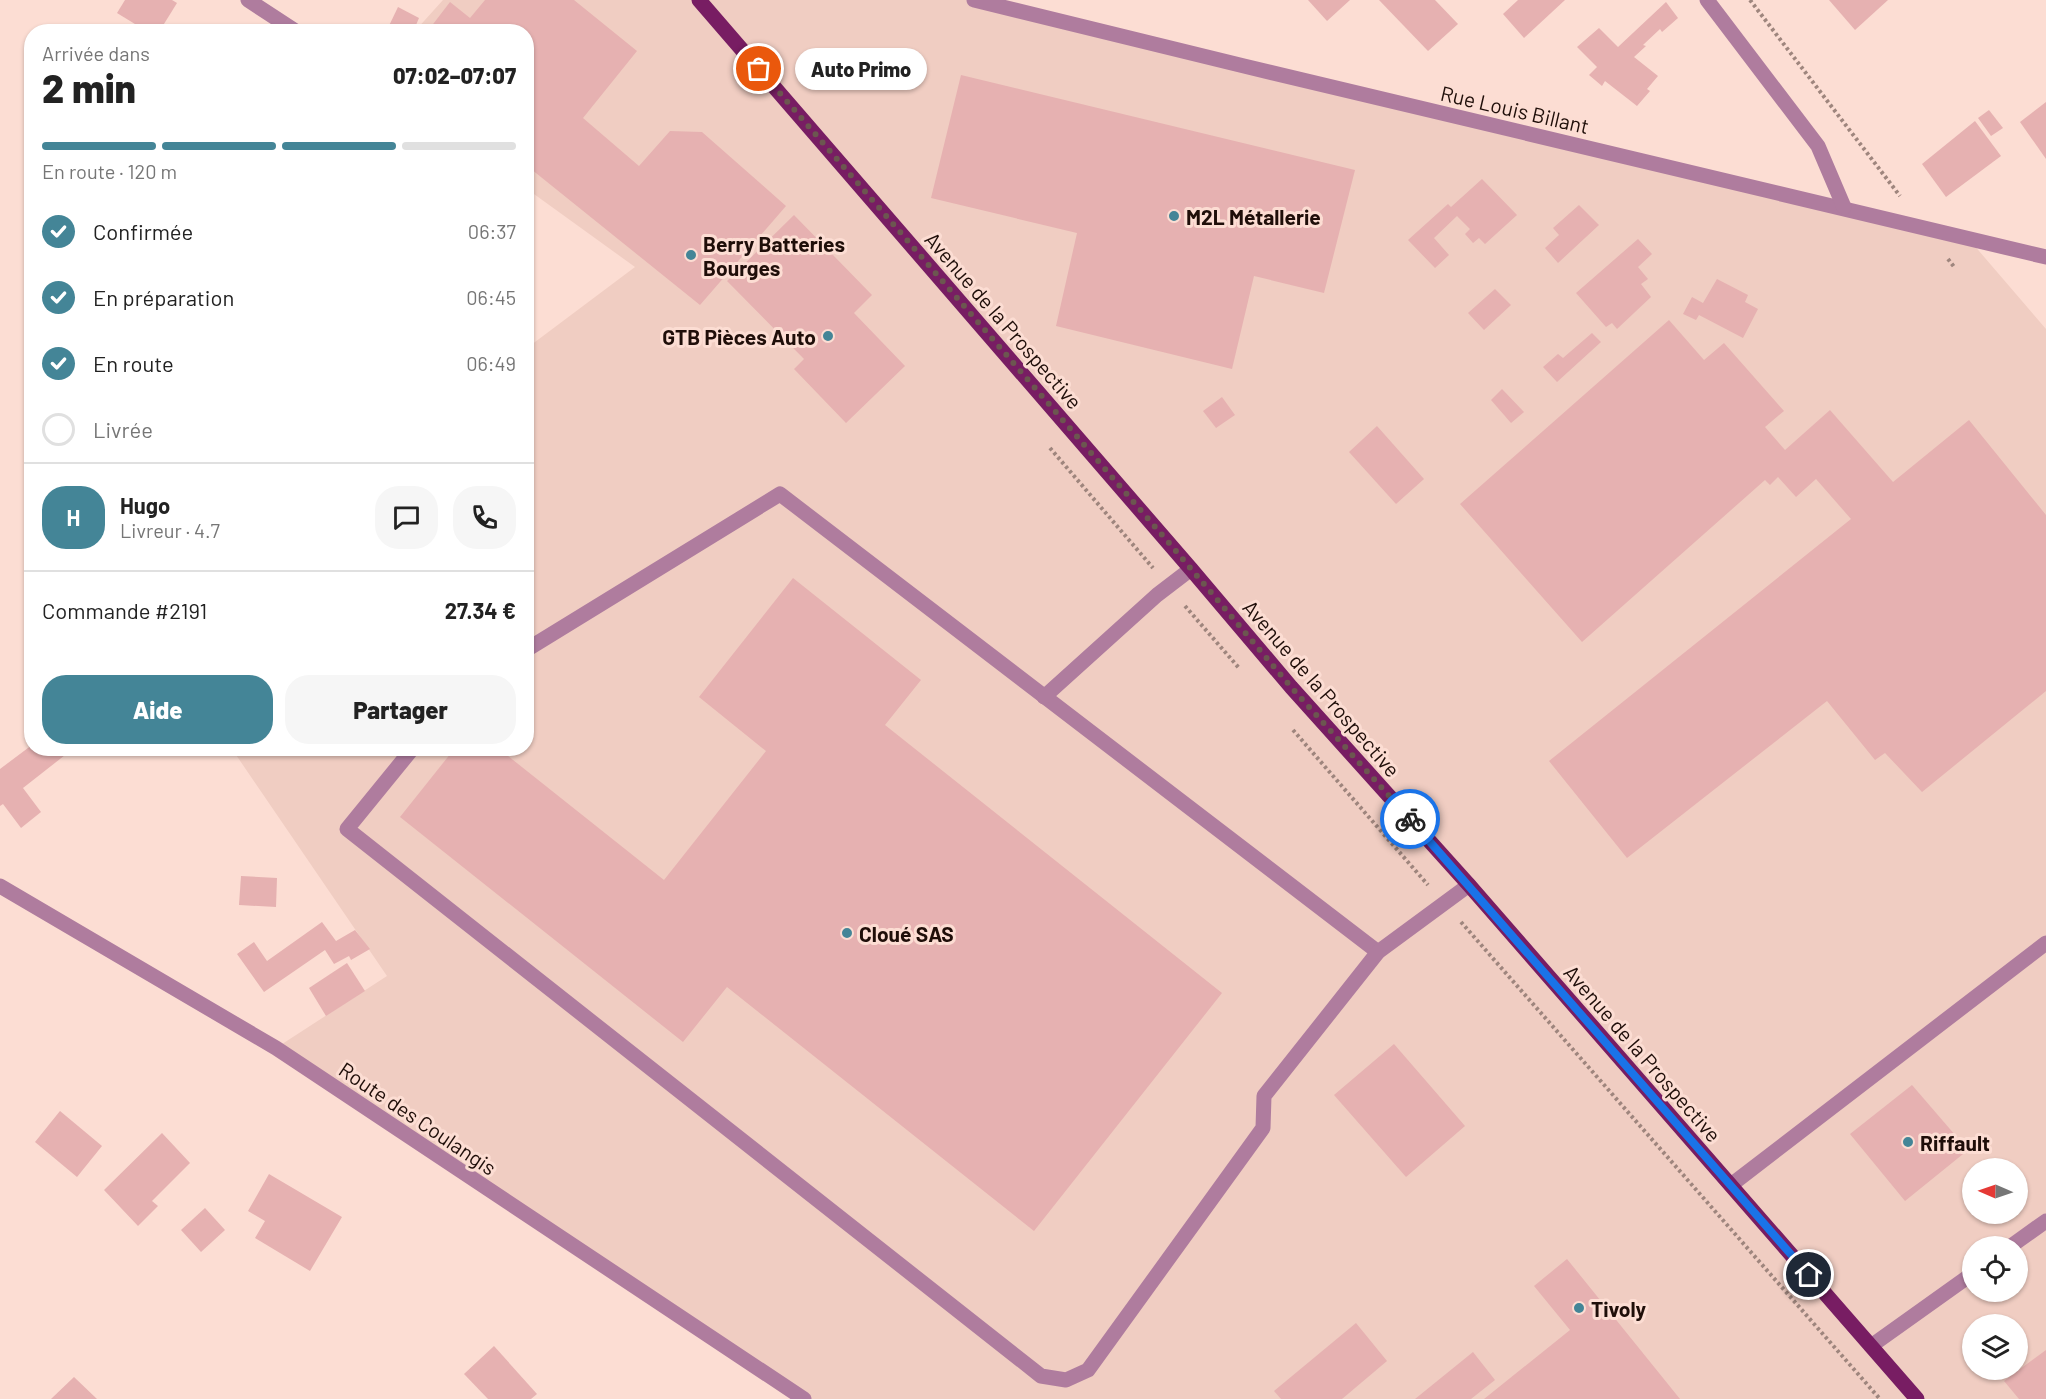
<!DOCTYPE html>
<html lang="fr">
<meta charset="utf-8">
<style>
:root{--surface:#fff;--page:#f6f6f6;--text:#222;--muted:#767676;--line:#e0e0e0;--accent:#448597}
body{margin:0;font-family:Barlow,sans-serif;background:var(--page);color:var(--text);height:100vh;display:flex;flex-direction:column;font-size:22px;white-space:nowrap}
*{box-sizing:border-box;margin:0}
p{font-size:20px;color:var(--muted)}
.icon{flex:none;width:33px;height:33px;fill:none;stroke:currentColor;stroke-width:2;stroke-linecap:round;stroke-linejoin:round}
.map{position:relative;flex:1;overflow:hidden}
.sheet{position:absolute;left:24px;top:24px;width:510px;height:732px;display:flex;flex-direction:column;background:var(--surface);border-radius:24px;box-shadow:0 2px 4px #0004}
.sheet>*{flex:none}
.needle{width:39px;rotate:272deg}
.fabs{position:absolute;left:1962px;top:1158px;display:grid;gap:12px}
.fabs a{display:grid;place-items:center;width:66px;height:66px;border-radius:50%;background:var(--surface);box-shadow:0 2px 4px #0004;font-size:30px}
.pin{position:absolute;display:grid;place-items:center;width:51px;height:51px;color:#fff;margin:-26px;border:3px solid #fff;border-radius:50%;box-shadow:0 2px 6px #0007}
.courier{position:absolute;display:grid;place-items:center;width:60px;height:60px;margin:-30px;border:4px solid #1a73e8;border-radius:50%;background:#fff;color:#222;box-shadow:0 2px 8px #0007}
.bubble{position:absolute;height:42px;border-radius:21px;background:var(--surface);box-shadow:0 2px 4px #0004;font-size:20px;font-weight:800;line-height:42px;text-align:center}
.head em{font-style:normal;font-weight:800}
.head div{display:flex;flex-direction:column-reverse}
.head{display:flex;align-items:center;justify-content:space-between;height:102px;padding:0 18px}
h1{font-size:39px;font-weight:800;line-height:45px}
.bar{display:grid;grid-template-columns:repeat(4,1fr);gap:9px 6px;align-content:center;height:72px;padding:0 18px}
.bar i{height:8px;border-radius:4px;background:var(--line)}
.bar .active{background:var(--accent)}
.bar p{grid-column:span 4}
.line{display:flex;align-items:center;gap:15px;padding:0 18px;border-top:2px solid var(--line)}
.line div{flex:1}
.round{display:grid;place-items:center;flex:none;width:63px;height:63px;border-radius:24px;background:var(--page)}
ol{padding:0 18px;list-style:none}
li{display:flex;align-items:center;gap:18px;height:66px}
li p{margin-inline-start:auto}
li .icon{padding:6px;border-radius:50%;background:var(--accent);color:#fff;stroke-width:4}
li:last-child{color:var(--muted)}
li i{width:33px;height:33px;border:3px solid var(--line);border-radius:50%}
.button{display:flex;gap:12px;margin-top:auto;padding:12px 18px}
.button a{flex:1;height:69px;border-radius:24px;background:var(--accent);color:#fff;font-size:24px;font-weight:800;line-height:69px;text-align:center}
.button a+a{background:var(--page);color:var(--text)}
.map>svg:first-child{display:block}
.built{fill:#f0cdc2;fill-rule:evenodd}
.building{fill:#e6b1b1}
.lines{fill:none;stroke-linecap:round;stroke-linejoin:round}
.path{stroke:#9e857d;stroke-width:4;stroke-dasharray:3 3;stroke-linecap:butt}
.minor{stroke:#af7c9e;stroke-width:15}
.major{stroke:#781d63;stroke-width:15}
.done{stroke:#6c5650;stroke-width:6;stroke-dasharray:0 10.8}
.route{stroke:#1a73e8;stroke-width:8}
.poi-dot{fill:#448597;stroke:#fcddd3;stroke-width:2}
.labels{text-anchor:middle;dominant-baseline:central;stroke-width:6;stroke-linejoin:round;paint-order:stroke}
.street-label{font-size:21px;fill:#1f0e09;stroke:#fcddd3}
.poi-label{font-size:21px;font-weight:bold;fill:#1f0e09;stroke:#fcddd3;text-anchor:start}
</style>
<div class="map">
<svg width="2046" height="1399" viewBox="0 0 2046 1399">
<rect width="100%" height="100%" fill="#fcddd3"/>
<!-- built -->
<path class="built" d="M 443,0 L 977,0 L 1967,237 L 2046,329 L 2046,1399 L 804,1399 L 276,1048 L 387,976 L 232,749 L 526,748 L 527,348 L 635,267 L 527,189 L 526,32 L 415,31 ZM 1972,1168 L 2018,1168 L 2018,1214 L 1972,1214 ZM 1972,1246 L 2018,1246 L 2018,1292 L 1972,1292 ZM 1972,1324 L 2018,1324 L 2018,1370 L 1972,1370 Z"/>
<!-- building -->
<g class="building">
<polygon points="125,0 172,0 177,3 159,32 148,32 117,13"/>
<polygon points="485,0 574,0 637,51 583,118 639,166 670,131 702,132 786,206 700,305 526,165 526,32 427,32 450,2 470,18"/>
<polygon points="1308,0 1350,0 1327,21"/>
<polygon points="1379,0 1435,0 1458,24 1428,51"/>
<polygon points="1518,0 1565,0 1524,38 1503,14"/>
<polygon points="1829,0 1888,0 1855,30"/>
<polygon points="1666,2 1678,18 1662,32 1660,29 1643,45 1646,46 1634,57 1658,76 1647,89 1650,91 1637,106 1605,81 1602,86 1589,75 1597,67 1577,47 1599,28 1618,47"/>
<polygon points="398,7 419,18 413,32 386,32"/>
<polygon points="961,75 1355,170 1324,293 1254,276 1232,369 1056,326 1077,233 931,198"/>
<polygon points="2046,102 2046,159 2020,122"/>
<polygon points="1989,110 2003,128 1991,136 1978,118"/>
<polygon points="1975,121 2001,156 1946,197 1922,164"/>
<polygon points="1482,179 1517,215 1485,244 1479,238 1473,243 1465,234 1470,229 1457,216 1434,238 1449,255 1435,268 1408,240 1448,204 1451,207"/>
<polygon points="1579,205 1599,225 1558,263 1545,248 1559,235 1553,228"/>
<polygon points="794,215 872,295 854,313 905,366 846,423 794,369 804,359 727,281"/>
<polygon points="1638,239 1652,254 1638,267 1648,279 1641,284 1651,297 1617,329 1612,323 1606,327 1576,293"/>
<polygon points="1717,279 1748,295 1745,302 1758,309 1743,338 1699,315 1696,320 1683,314 1692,297 1703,303"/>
<polygon points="1495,289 1511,305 1484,330 1468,313"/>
<polygon points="1669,320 1704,360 1724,343 1784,411 1765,427 1785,450 1830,410 1893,482 1969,420 2046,515 2046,691 1922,792 1885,753 1875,760 1827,701 1627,858 1549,761 1851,519 1816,479 1796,497 1778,477 1770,485 1765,480 1582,642 1460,504"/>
<polygon points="1592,333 1601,342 1557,382 1543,367 1558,354 1563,358"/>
<polygon points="1502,389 1524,412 1511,423 1491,400"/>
<polygon points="1222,397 1235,415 1216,428 1203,411"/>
<polygon points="1377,426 1424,479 1396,504 1349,452"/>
<polygon points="793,578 921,680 885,725 1222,993 1034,1231 727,987 683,1042 400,817 455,748 498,748 664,880 766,751 699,697"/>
<polygon points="32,745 32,748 74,748 23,788 41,812 21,828 3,804 0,806 0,769"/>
<polygon points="241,876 277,878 276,907 239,905"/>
<polygon points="322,922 336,941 355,930 370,949 351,960 349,956 334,964 325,950 264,992 237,954 254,942 267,961"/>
<polygon points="347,963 365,991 326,1016 309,988"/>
<polygon points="1394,1044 1465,1126 1406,1177 1334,1095"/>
<polygon points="1912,1085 1968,1150 1905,1201 1850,1134"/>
<polygon points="60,1111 102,1146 77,1177 35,1142"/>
<polygon points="162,1133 190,1163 152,1201 158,1206 138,1226 104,1190"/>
<polygon points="269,1174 342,1217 310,1271 255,1238 265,1221 248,1211"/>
<polygon points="205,1208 225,1230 201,1252 181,1230"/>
<polygon points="1567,1259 1680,1399 1484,1399 1570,1330 1534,1286"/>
<polygon points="1356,1323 1387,1361 1342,1399 1281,1399 1274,1391"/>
<polygon points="494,1346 537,1394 531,1399 488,1399 464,1374"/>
<polygon points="2046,1350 2046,1399 2019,1399 2004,1381"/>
<polygon points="1473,1352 1495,1380 1471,1399 1415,1399"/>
<polygon points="74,1377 97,1399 51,1399"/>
</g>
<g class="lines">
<!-- path -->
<g class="path">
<polyline points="1750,0 1900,196"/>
<polyline points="1948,259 1955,268"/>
<polyline points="1050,448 1153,568"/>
<polyline points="1185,606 1239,668"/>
<polyline points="1293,730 1428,885"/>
<polyline points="1461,922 1880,1399"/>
</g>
<!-- minor -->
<g class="minor">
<polyline points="248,0 297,32"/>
<polyline points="974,0 1244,66 2046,257"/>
<polyline points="1707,0 1818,146 1844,207"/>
<polyline points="526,650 780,494 1378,952"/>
<polyline points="1044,697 1157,595 1191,569"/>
<polyline points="413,748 347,829 1041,1376 1066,1380 1088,1370 1263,1128 1264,1096 1378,952 1469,885"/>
<polyline points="0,886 276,1048 804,1399"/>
<polyline points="1731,1185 2046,943"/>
<polyline points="2011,1246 2046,1221"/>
<polyline points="1871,1346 1972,1274"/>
</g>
<!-- major -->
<polyline class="major" points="699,0 1191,569 1291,687 1469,885 1917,1399"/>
</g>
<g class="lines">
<!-- done -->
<polyline class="done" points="759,69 1176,551 1291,687 1410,819"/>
<!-- route -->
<polyline class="route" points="1410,819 1809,1275"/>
</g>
<!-- markers -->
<g class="poi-dot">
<circle cx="1174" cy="216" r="6"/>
<circle cx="691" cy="255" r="6"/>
<circle cx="828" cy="336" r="6"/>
<circle cx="847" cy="933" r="6"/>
<circle cx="1908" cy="1142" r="6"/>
<circle cx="1579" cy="1308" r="6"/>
</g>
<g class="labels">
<!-- street labels -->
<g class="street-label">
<text transform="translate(1515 109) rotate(13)">Rue Louis Billant</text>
<text transform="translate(1004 320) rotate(49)">Avenue de la Prospective</text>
<text transform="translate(1322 688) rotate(49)">Avenue de la Prospective</text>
<text transform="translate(1643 1053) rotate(49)">Avenue de la Prospective</text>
<text transform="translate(418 1118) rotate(34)">Route des Coulangis</text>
</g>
<!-- poi labels -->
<g class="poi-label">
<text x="1186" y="216">M2L Métallerie</text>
<text x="703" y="243">Berry Batteries<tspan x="703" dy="24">Bourges</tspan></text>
<text x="816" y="336" text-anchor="end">GTB Pièces Auto</text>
<text x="859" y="933">Cloué SAS</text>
<text x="1920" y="1142">Riffault</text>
<text x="1591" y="1308">Tivoly</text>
</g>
</g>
</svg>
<div class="fabs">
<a><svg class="needle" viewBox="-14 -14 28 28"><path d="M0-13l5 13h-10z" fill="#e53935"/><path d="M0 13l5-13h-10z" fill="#767676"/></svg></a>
<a><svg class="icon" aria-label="locate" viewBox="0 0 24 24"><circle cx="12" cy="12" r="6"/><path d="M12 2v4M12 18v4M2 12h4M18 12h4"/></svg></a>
<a><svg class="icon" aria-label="layers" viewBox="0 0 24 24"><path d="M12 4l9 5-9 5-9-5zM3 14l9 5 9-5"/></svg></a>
</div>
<div class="pin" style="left:759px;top:69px;background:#ea580c"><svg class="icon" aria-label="bag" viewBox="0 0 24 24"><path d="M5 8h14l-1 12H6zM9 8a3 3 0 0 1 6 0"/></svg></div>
<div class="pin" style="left:1809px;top:1275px;background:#1f2937"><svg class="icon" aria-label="home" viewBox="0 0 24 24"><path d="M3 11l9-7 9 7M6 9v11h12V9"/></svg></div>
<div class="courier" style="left:1410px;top:819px"><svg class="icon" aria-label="bike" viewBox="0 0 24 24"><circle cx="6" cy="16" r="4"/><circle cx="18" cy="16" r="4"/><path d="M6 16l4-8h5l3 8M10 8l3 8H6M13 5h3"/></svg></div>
<div class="bubble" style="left:795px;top:48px;width:132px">Auto Primo</div>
<section class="sheet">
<div class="head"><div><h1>2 min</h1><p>Arrivée dans</p></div><em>07:02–07:07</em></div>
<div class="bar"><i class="active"></i><i class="active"></i><i class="active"></i><i></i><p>En route · 120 m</p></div>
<ol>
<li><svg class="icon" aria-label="check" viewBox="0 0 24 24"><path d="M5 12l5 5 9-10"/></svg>Confirmée<p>06:37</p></li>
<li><svg class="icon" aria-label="check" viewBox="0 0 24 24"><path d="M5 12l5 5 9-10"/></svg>En préparation<p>06:45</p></li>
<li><svg class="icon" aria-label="check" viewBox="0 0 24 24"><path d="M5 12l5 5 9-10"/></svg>En route<p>06:49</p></li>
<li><i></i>Livrée</li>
</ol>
<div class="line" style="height:108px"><b class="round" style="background:var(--accent);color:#fff">H</b><div><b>Hugo</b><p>Livreur · 4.7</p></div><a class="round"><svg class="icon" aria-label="chat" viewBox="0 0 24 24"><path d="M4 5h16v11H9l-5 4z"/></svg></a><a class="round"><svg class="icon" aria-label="phone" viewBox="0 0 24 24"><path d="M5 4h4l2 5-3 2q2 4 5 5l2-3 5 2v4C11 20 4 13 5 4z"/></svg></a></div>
<div class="line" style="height:78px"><div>Commande #2191</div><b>27.34 €</b></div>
<div class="button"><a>Aide</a><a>Partager</a></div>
</section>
</div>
